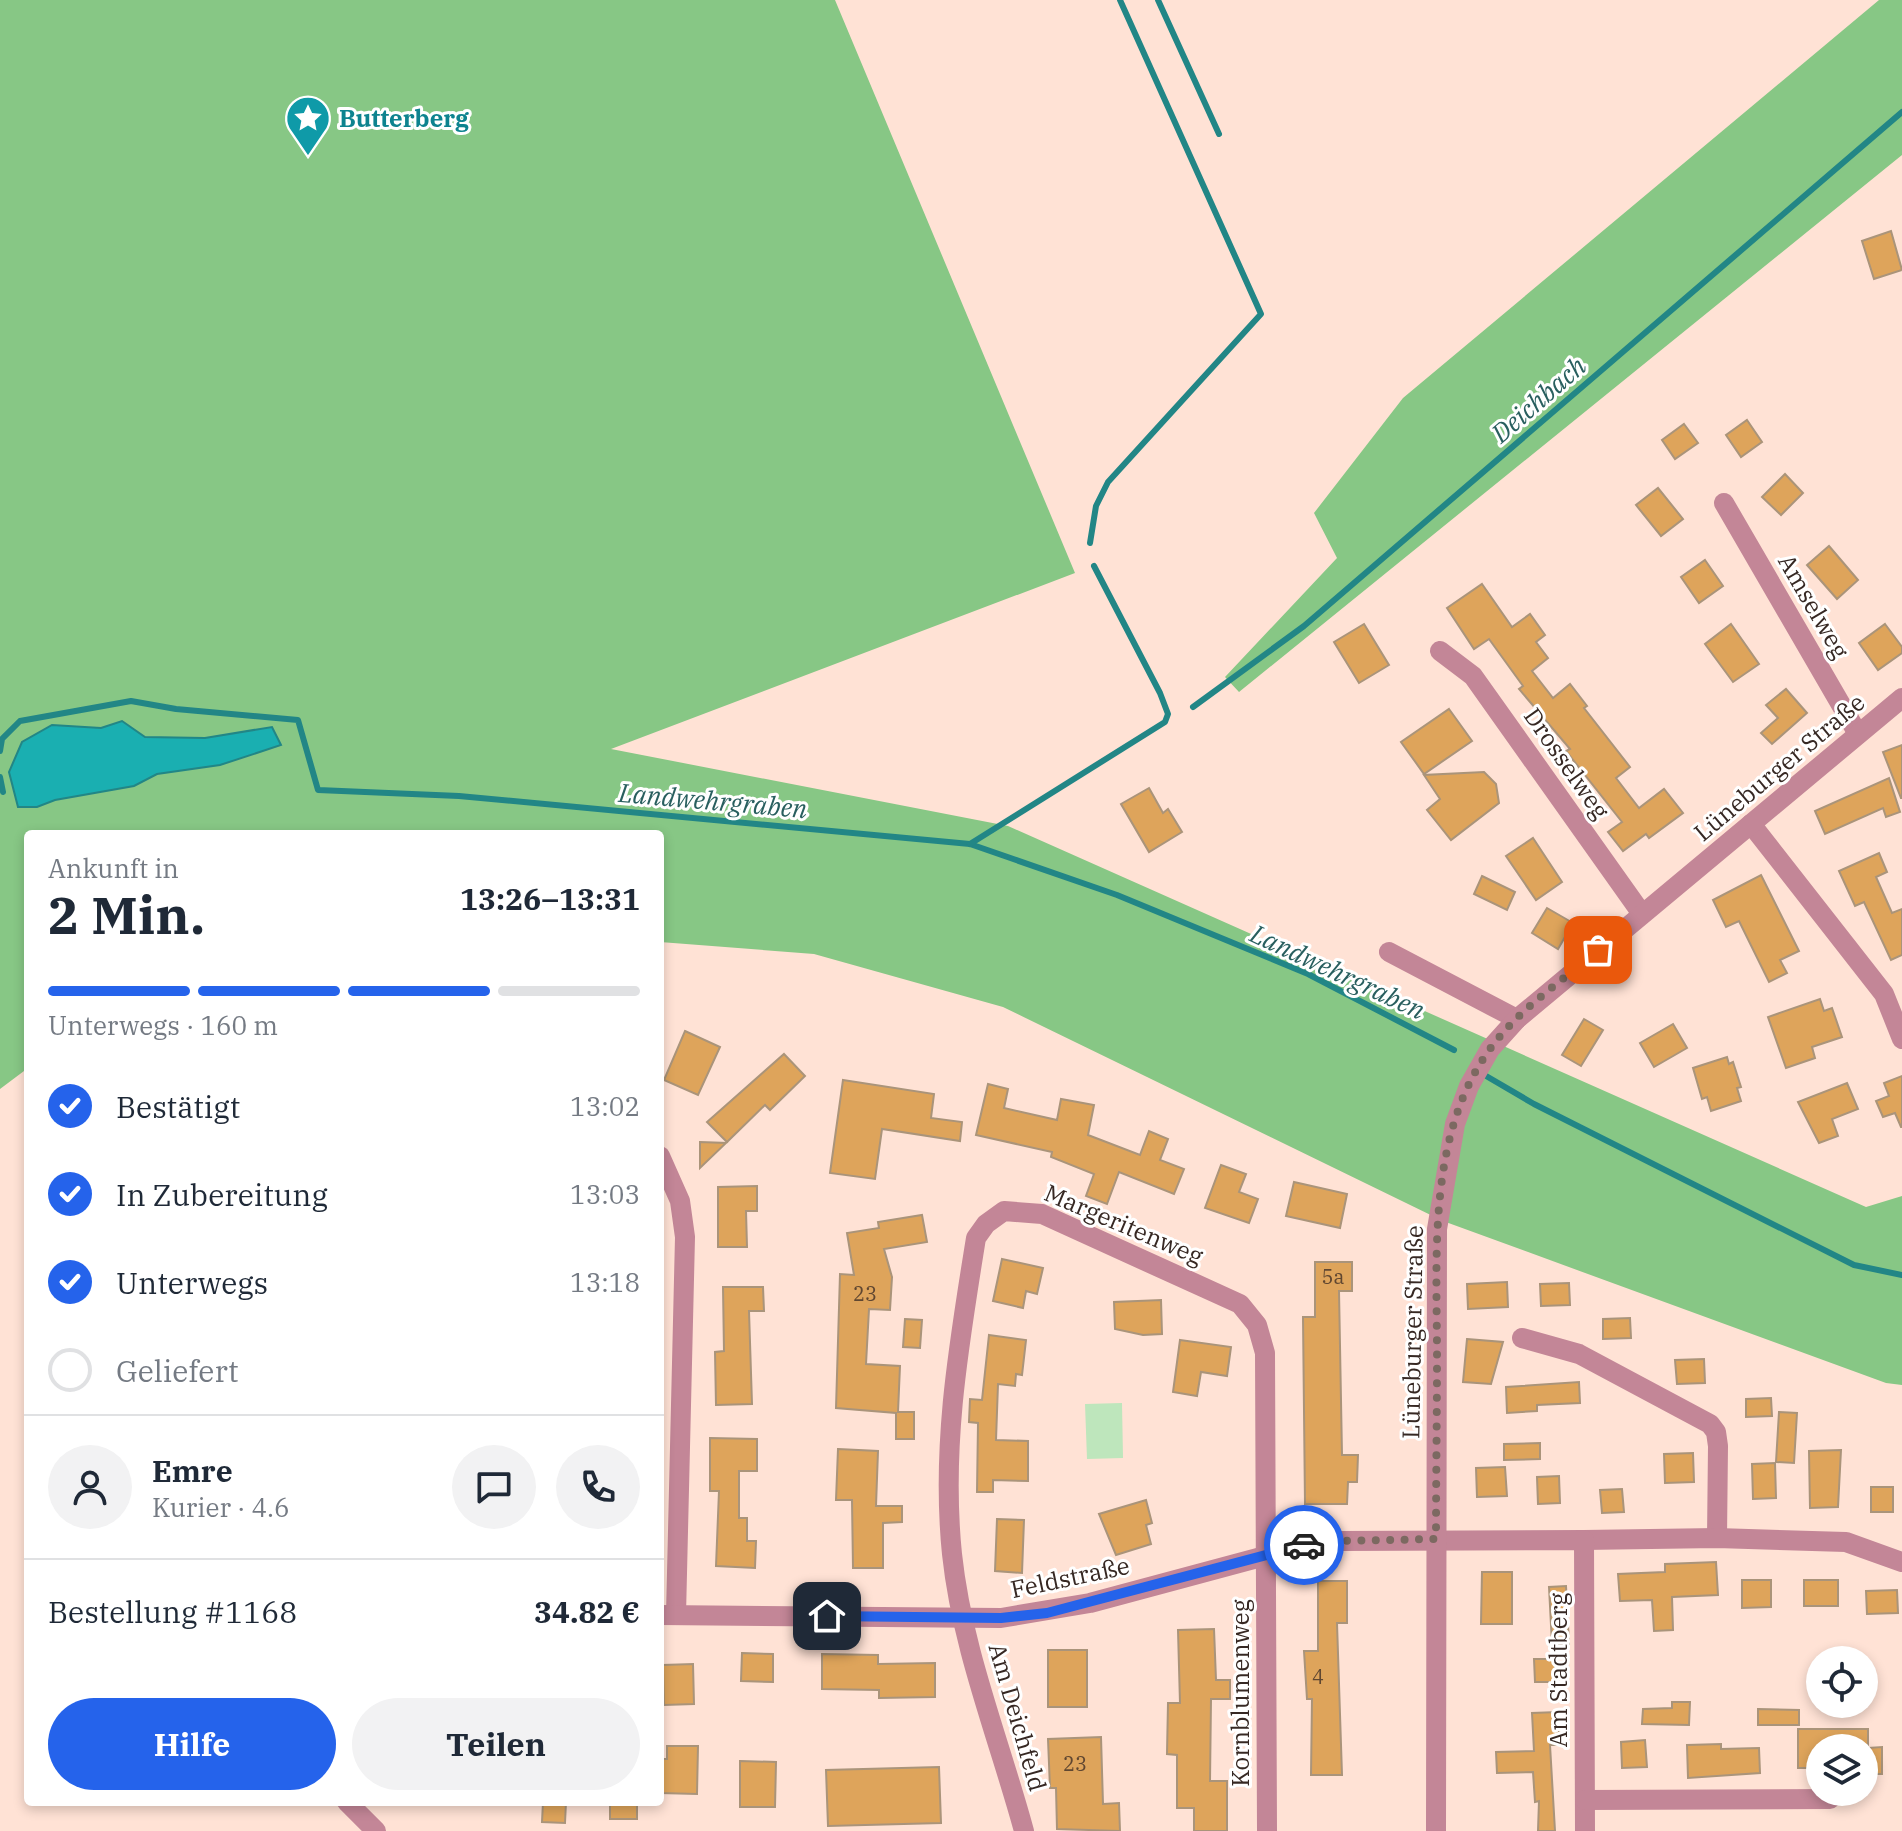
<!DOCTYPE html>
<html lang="de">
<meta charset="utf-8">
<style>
:root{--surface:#fff;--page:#f2f2f3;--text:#1f2937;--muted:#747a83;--line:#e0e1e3;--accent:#2563eb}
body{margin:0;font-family:"IBM Plex Serif",serif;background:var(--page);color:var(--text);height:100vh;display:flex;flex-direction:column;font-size:30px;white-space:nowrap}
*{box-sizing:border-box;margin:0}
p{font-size:26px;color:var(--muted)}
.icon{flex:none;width:44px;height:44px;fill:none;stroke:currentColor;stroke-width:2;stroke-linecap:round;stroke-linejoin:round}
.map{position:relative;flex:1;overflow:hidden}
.side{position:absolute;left:24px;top:830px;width:640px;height:976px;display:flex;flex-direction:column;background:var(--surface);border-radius:8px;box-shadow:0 4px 12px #0003}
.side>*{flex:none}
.controls{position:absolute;left:1806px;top:1646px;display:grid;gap:16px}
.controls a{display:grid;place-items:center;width:72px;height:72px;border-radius:50%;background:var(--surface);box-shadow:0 4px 12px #0003;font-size:40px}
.pin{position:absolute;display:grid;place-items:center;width:68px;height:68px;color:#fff;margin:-34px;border-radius:16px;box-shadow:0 4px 12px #0006}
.courier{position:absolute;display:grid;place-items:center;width:80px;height:80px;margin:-40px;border:6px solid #2563eb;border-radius:50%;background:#fff;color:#222;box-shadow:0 2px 10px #0007}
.head em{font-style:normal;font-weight:800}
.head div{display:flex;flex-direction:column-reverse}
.head{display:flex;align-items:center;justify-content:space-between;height:136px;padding:0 24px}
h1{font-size:52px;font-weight:800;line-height:60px}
.bar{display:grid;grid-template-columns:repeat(4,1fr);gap:12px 8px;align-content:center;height:96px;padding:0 24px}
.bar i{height:10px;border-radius:6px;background:var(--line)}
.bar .on{background:var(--accent)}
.bar p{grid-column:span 4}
.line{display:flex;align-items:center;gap:20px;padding:0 24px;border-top:2px solid var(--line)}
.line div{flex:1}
.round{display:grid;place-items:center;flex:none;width:84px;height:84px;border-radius:42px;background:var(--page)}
ol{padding:0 24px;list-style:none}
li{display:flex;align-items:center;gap:24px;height:88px}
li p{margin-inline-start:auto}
li .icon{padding:8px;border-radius:50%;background:var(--accent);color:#fff;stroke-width:4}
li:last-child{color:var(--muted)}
li i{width:44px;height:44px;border:4px solid var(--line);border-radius:50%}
.button{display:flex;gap:16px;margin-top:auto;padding:16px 24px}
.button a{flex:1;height:92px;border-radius:48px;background:var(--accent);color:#fff;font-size:32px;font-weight:800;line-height:92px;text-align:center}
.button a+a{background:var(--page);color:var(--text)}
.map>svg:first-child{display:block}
.green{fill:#bee6bc}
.forest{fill:#87c785;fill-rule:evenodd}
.water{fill:#1aafb1;stroke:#228686;stroke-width:2}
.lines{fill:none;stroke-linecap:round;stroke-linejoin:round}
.stream{stroke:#228686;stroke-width:6}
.building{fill:#dea45b;stroke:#aa947a;stroke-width:2}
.minor{stroke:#c38697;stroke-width:20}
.done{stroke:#7c6961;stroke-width:8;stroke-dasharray:0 14.4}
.route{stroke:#2563eb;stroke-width:10}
.labels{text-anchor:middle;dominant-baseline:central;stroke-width:6;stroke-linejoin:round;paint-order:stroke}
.number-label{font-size:20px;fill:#604731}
.culture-label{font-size:24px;font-weight:bold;fill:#0d838f;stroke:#fff;text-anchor:start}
.street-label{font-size:24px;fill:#362823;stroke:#fff}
.water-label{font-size:26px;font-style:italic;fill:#295f5f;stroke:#fff}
</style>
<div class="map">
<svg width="1902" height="1831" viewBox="0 0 1902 1831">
<rect width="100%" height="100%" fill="#ffe2d5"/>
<!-- green -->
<polygon class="green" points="1122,1403 1123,1458 1087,1459 1085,1404"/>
<!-- forest -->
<g class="forest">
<path d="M 0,0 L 835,0 L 1075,573 L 611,749 L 1008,826 L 1866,1207 L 1902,1196 L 1902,1385 L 1886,1383 L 1443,1221 L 1003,1007 L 814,954 L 660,942 L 660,834 L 28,834 L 28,1068 L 0,1089 ZM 122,721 L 145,737 L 205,738 L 271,727 L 220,765 L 157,774 L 134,786 L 55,800 L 37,807 L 52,725 L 101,728 Z"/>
<polygon points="1879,0 1902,0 1902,155 1239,692 1225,677 1337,558 1314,513 1403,398"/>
</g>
<!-- water -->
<polygon class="water" points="122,721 145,737 205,738 272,727 281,745 220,765 157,774 134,786 55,800 37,807 18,807 9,772 22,742 52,725 101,728"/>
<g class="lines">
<!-- stream -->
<g class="stream">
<polyline points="1158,0 1219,134"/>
<polyline points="1090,543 1096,506 1108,482 1261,314 1120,0"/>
<polyline points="1193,707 1304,626 1902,112"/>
<polyline points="0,751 2,739 20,721 131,701 176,709 298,720 318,790 459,796 970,844 1117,895 1308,974 1454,1050"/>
<polyline points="0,777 3,792"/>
<polyline points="970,844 1165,722 1168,714 1160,693 1094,566"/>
<polyline points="1481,1073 1534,1104 1854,1265 1902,1275"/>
</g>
</g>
<!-- building -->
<g class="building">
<polygon points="1891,231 1902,270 1874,279 1862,241"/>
<polygon points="1747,420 1762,442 1741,457 1726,435"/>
<polygon points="1684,424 1698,443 1675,459 1662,440"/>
<polygon points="1785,474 1803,493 1781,515 1762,497"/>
<polygon points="1658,488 1683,519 1661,536 1636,505"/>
<polygon points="1829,546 1858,580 1837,599 1807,565"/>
<polygon points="1705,560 1723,586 1699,603 1681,577"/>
<polygon points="1482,584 1512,627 1530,614 1545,635 1536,642 1548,658 1532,671 1553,698 1570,684 1587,706 1584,708 1630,767 1616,778 1639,808 1664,789 1683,813 1649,838 1646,834 1623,851 1608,832 1622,822 1566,751 1570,749 1519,689 1523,686 1489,639 1474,649 1447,608"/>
<polygon points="1364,624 1389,665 1359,683 1334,642"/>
<polygon points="1731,624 1759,664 1733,682 1705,644"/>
<polygon points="1885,624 1902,647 1902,653 1878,670 1859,643"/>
<polygon points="1786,689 1807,713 1772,744 1761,733 1778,718 1766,705"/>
<polygon points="1449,709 1472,741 1424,774 1401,742"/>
<polygon points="1902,745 1902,798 1901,798 1883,752"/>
<polygon points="1484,772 1496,784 1499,803 1451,840 1427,810 1440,799 1424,775"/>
<polygon points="1889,778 1900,812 1886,817 1883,808 1825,834 1815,811"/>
<polygon points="1149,788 1163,813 1168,809 1182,832 1149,852 1121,804"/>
<polygon points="1533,838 1562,882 1536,900 1506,856"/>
<polygon points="1879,853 1887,872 1876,877 1892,913 1902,909 1902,955 1891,960 1864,902 1855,906 1839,871"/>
<polygon points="1761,875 1799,951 1780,960 1787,973 1769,982 1739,921 1726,927 1713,900"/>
<polygon points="1482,876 1515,892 1507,910 1474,894"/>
<polygon points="1547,908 1573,923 1558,949 1532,933"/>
<polygon points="1820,999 1824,1011 1832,1008 1842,1037 1812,1047 1815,1058 1786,1068 1768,1017"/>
<polygon points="1584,1019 1603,1030 1581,1066 1562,1055"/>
<polygon points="1673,1024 1687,1048 1654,1067 1640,1043"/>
<polygon points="685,1031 720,1047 698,1095 664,1080"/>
<polygon points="784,1054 805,1076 770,1110 765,1105 727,1142 707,1122"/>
<polygon points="1727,1057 1729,1064 1733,1062 1741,1087 1737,1088 1741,1101 1711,1111 1707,1097 1702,1099 1693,1068"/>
<polygon points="1902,1076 1902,1127 1901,1127 1895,1113 1883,1117 1876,1101 1889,1096 1884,1083"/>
<polygon points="843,1080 934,1094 931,1118 962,1122 960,1141 882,1129 875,1179 830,1173"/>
<polygon points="1847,1083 1858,1109 1832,1119 1838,1136 1819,1143 1798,1102"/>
<polygon points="988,1084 1008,1089 1004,1108 1057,1120 1061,1099 1094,1105 1088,1135 1140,1155 1149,1131 1168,1139 1160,1160 1184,1169 1174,1194 1119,1172 1107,1204 1086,1196 1094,1174 1051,1157 1052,1152 976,1135"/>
<polygon points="700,1142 726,1143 700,1168"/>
<polygon points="1221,1165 1246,1174 1239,1192 1258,1199 1249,1223 1205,1208"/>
<polygon points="1294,1182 1347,1194 1340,1228 1286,1216"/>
<polygon points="757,1186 757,1211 746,1211 747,1247 718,1247 718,1187"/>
<polygon points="922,1215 927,1242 884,1249 892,1277 890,1310 869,1309 866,1364 900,1366 898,1412 914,1412 914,1439 896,1439 896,1413 836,1408 840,1274 854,1275 847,1233 879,1228 878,1222"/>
<polygon points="1002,1259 1043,1268 1037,1294 1026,1291 1023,1308 993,1301"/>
<polygon points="1315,1262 1352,1262 1352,1291 1339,1291 1342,1455 1358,1455 1357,1482 1348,1482 1347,1504 1305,1504 1303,1317 1315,1317"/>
<polygon points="1507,1282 1508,1307 1468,1309 1467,1284"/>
<polygon points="1569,1283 1570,1305 1541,1306 1540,1284"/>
<polygon points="723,1287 763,1287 764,1311 749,1311 752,1404 716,1405 715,1352 724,1351"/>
<polygon points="1161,1300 1162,1334 1143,1335 1115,1329 1114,1302"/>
<polygon points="1630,1318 1631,1338 1603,1339 1603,1319"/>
<polygon points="905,1319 922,1320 920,1348 903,1347"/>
<polygon points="989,1335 1026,1340 1022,1375 1016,1374 1015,1386 998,1384 996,1440 1028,1441 1028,1481 993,1480 993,1492 977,1492 978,1423 969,1422 970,1399 982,1400"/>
<polygon points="1467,1339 1503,1342 1491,1384 1463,1382"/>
<polygon points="1180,1340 1231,1347 1227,1376 1201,1372 1197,1396 1173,1392"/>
<polygon points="1704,1359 1705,1383 1677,1384 1675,1360"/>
<polygon points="1579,1382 1580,1403 1537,1405 1537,1411 1507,1413 1506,1387"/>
<polygon points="1771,1398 1772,1416 1746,1417 1746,1399"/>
<polygon points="1779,1412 1797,1413 1794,1463 1776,1462"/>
<polygon points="710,1438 757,1439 757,1471 739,1471 739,1518 747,1518 747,1541 756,1541 755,1568 716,1566 719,1491 710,1491"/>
<polygon points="1540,1443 1540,1459 1504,1460 1504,1444"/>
<polygon points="838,1449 878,1451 876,1506 902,1506 902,1522 883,1523 883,1568 853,1568 852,1500 836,1500"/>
<polygon points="1841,1450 1838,1507 1810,1508 1809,1451"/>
<polygon points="1693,1453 1694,1482 1665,1483 1664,1454"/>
<polygon points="1775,1463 1776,1498 1753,1499 1752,1464"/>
<polygon points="1505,1467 1507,1496 1477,1497 1476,1468"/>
<polygon points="1559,1476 1560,1503 1538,1504 1537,1477"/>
<rect x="1871" y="1487" width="22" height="25"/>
<polygon points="1622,1489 1624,1512 1602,1513 1600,1490"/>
<polygon points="1146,1500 1152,1523 1146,1525 1151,1544 1116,1555 1099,1514"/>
<polygon points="997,1519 1024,1520 1022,1573 995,1571"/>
<polygon points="1716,1562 1718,1595 1672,1597 1673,1630 1654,1631 1652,1600 1620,1601 1618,1574 1665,1572 1665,1564"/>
<polygon points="1482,1572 1512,1572 1512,1624 1481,1624"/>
<polygon points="1742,1580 1771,1580 1771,1607 1742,1608"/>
<rect x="1804" y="1580" width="34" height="26"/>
<polygon points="1318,1581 1347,1581 1347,1623 1337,1623 1342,1775 1311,1775 1312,1699 1307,1699 1304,1651 1318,1651"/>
<polygon points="1566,1586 1569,1644 1552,1644 1549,1587"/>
<polygon points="1897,1590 1898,1613 1867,1614 1866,1591"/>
<polygon points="1214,1629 1216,1680 1230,1680 1230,1699 1211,1699 1210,1781 1227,1781 1227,1831 1194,1831 1194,1808 1177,1808 1177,1755 1167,1754 1168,1703 1180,1703 1178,1630"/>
<rect x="1048" y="1650" width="39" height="57"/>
<polygon points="742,1653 773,1654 773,1682 741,1681"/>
<polygon points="822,1654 878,1655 878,1664 935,1663 935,1697 879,1698 879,1690 822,1689"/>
<polygon points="1534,1659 1555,1659 1555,1682 1535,1682"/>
<polygon points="693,1664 694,1704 664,1705 663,1665"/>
<polygon points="1672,1702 1690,1702 1689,1725 1642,1724 1643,1709 1672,1708"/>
<polygon points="1758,1709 1799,1710 1799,1725 1758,1725"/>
<polygon points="1558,1712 1559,1745 1550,1745 1555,1831 1538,1831 1539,1801 1535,1802 1533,1772 1497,1773 1496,1752 1534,1751 1532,1713"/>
<polygon points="1798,1729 1868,1729 1868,1748 1882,1747 1882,1774 1864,1774 1864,1748 1820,1748 1820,1768 1798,1768"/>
<polygon points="1101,1737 1103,1804 1119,1803 1120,1831 1057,1829 1056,1788 1050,1788 1048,1739"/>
<polygon points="1645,1740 1647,1767 1622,1768 1621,1742"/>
<polygon points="1721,1744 1721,1749 1759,1748 1760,1773 1688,1778 1687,1745"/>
<polygon points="667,1746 698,1746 697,1794 660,1793 660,1759 667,1759"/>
<polygon points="740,1761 776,1762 775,1807 740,1807"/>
<polygon points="939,1767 941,1823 828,1826 826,1770"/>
<polygon points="543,1802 566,1802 565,1823 542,1822"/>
<rect x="610" y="1802" width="27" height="17"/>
</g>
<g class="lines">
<!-- minor -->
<g class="minor">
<polyline points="1724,503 1858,734"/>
<polyline points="1440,651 1473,676 1642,914"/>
<polyline points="1751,824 1884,994 1902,1039"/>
<polyline points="1389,952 1517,1019"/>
<polyline points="660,1156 680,1201 685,1237 676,1615"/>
<polyline points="1522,1338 1579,1354 1710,1424 1716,1432 1718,1446 1717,1538"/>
<polyline points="1584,1540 1717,1538 1846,1542 1902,1562"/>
<polyline points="660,1615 1001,1618 1090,1603 1306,1545 1341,1541 1584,1540 1585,1831"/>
<polyline points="1585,1800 1830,1799"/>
<polyline points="347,1802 376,1831"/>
<path d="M 1024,1831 C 999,1739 962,1649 952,1554 C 941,1446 959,1344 976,1238 L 986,1224 L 1004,1211 L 1042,1214 L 1240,1304 L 1257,1325 L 1265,1353 L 1267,1831"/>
<polyline points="1436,1831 1437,1229 1455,1124 1469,1086 1490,1049 1517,1019 1902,698"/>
</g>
</g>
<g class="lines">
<!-- done -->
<path class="done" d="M 1304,1545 L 1341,1541 L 1436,1539 C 1436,1478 1437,1417 1437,1356 C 1437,1256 1427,1135 1490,1049 C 1518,1010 1562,981 1598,950"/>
<!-- route -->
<polyline class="route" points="827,1616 1001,1618 1047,1613 1304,1545"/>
</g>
<!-- icons -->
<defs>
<g id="sight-pin" transform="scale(2.3)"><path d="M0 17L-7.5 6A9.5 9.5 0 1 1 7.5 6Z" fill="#0f9aa8" stroke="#fff"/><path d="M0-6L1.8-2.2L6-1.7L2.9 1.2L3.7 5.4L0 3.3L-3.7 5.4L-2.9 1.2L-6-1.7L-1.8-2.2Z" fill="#fff"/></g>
</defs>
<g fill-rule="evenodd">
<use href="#sight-pin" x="308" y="118"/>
</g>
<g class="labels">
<!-- number labels -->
<g class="number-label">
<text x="1333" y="1276">5a</text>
<text x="865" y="1293">23</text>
<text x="1318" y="1676">4</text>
<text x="1075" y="1763">23</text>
</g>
<!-- culture labels -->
<g class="culture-label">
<text x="339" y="118">Butterberg</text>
</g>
<!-- street labels -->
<g class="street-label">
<text transform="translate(1814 606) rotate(60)">Amselweg</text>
<text transform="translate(1567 763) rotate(55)">Drosselweg</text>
<text transform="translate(1779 767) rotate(-40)">Lüneburger Straße</text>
<text transform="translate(1124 1224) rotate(23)">Margeritenweg</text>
<text transform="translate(1412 1332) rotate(-89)">Lüneburger Straße</text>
<text transform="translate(1070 1577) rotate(-12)">Feldstraße</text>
<text transform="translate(1558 1670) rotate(-90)">Am Stadtberg</text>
<text transform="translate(1240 1693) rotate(-90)">Kornblumenweg</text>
<text transform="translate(1018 1717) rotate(74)">Am Deichfeld</text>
</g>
<!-- water labels -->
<g class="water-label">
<text transform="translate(1538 399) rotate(-41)">Deichbach</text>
<text transform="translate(713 800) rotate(5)">Landwehrgraben</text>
<text transform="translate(1338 971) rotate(25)">Landwehrgraben</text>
</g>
</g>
</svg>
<div class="controls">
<a><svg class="icon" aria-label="locate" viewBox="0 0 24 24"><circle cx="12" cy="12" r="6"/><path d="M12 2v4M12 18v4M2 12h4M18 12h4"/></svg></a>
<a><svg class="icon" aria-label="layers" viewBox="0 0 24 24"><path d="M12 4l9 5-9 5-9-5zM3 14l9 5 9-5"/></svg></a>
</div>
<div class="pin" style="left:1598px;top:950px;background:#ea580c"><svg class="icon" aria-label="bag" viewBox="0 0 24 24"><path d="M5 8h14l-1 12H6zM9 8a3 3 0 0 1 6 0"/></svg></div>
<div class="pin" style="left:827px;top:1616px;background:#1f2937"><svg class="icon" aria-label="home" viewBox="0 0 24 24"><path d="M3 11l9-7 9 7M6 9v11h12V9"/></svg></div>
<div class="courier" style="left:1304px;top:1545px"><svg class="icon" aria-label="car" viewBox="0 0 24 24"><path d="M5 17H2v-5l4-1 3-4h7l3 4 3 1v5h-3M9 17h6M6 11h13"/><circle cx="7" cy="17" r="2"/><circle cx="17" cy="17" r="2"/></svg></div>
<section class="side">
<div class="head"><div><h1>2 Min.</h1><p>Ankunft in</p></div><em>13:26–13:31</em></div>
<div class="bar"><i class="on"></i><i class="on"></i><i class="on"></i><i></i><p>Unterwegs · 160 m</p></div>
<ol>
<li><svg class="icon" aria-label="check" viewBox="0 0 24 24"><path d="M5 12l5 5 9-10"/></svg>Bestätigt<p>13:02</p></li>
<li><svg class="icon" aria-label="check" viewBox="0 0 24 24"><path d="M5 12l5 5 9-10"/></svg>In Zubereitung<p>13:03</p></li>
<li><svg class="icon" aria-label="check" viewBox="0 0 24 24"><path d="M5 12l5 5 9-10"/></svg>Unterwegs<p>13:18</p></li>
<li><i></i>Geliefert</li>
</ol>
<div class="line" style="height:144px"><a class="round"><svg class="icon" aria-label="person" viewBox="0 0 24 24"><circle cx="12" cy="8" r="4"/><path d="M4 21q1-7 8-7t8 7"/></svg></a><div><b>Emre</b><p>Kurier · 4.6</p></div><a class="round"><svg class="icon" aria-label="chat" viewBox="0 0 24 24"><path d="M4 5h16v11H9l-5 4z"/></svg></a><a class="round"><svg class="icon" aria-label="phone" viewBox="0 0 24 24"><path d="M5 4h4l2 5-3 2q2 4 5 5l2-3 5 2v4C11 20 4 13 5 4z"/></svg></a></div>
<div class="line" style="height:104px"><div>Bestellung #1168</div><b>34.82 €</b></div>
<div class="button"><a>Hilfe</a><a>Teilen</a></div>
</section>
</div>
